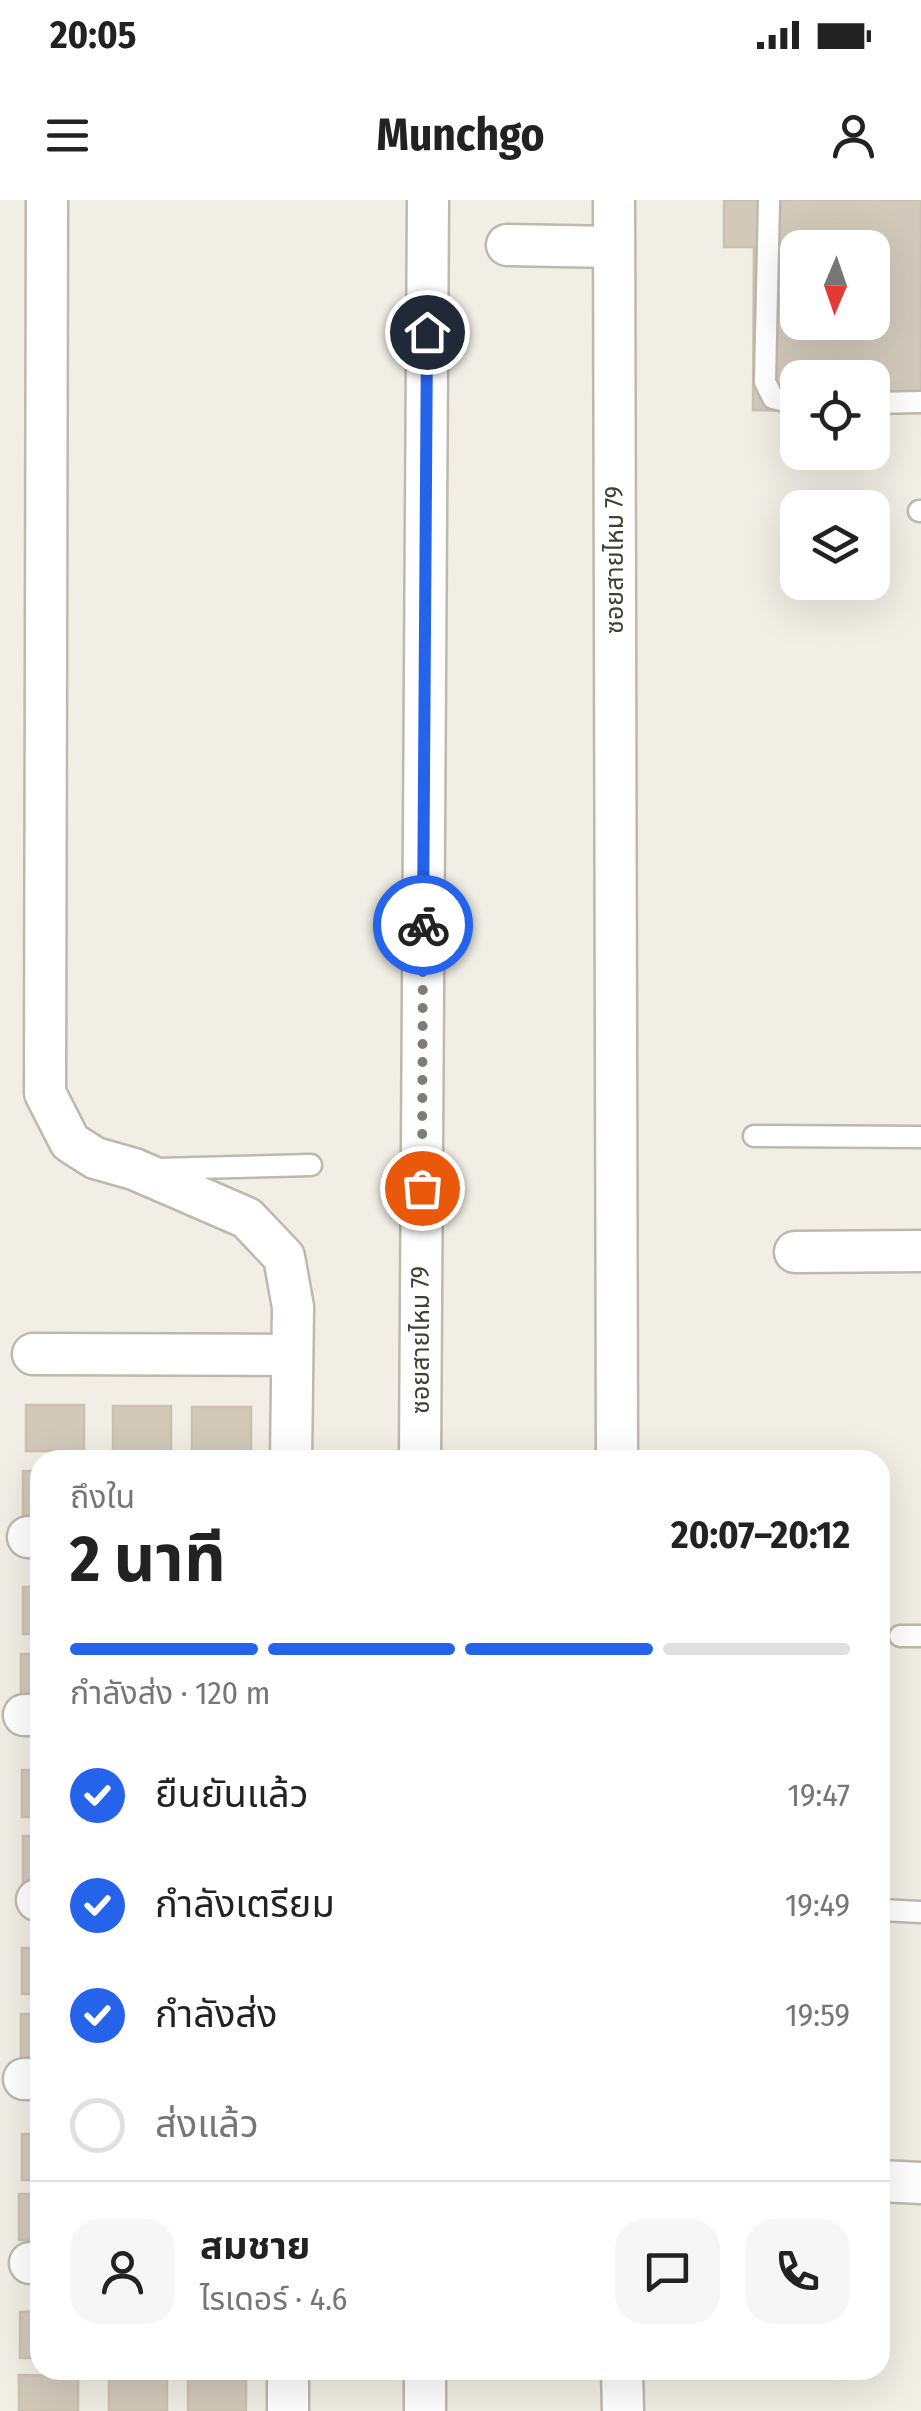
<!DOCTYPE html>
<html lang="th">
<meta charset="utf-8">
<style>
:root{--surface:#fff;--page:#f6f6f6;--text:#222;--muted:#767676;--line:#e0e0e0;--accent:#2563eb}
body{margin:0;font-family:"Fira Sans Condensed","Noto Sans Thai",sans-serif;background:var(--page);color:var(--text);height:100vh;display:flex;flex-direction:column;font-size:38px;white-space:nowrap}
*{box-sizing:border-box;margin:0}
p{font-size:32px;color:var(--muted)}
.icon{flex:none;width:55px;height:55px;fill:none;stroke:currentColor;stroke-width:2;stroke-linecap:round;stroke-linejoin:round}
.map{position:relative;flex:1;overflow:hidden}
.side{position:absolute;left:30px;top:1250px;width:860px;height:930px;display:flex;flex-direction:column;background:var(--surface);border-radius:30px;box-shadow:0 10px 40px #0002}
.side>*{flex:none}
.needle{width:65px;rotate:182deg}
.tools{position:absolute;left:780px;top:30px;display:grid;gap:20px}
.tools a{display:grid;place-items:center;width:110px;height:110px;border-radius:20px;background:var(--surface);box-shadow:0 10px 40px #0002;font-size:50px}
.pin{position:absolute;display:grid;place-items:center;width:85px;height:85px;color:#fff;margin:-42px;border:5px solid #fff;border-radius:50%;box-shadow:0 2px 10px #0007}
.courier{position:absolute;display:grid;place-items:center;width:100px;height:100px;margin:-50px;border:8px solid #2563eb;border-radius:50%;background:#fff;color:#222;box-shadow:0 2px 12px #0007}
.summary em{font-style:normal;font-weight:700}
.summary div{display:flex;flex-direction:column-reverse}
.summary{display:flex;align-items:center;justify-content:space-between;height:170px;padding:0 40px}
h1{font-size:65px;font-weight:700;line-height:75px}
.bar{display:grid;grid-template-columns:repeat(4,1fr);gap:15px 10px;align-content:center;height:120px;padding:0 40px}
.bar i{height:12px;border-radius:8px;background:var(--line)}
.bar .active{background:var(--accent)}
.bar p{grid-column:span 4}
.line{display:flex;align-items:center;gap:25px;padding:0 40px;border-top:2px solid var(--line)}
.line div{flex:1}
.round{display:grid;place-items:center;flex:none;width:105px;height:105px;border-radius:30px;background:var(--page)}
ol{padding:0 40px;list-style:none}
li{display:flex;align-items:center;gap:30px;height:110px}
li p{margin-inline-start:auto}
li .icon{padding:10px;border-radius:50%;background:var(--accent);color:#fff;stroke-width:4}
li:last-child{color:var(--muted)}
li i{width:55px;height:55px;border:5px solid var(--line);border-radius:50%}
.status{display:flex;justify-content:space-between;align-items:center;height:70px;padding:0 50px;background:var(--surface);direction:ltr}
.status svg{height:28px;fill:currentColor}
header{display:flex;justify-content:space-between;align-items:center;height:130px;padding:0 40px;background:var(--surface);font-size:45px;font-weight:700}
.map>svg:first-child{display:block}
.building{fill:#d2c9bb;stroke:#ccc1af;stroke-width:2.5;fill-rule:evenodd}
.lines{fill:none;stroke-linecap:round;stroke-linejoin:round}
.lane-casing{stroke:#bfb8ac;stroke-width:25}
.street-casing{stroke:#bfb8ac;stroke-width:45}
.lane{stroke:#fff;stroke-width:20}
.street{stroke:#fff;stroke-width:40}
.done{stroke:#807c73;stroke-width:10;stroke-dasharray:0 18}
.route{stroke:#2563eb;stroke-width:12}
.labels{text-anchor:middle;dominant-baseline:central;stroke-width:8;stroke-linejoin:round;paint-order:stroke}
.street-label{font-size:25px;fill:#433e35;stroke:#fff}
</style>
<div class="status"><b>20:05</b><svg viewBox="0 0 49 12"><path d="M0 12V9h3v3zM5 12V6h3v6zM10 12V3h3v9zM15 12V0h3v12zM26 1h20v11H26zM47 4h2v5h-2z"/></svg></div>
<header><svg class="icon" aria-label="menu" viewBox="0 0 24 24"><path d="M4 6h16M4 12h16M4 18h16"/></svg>Munchgo<svg class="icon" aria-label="person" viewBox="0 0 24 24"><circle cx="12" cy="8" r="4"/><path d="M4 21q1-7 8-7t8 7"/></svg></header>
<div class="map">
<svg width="921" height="2211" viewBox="0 0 921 2211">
<rect width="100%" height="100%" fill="#f1eee5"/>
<!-- building -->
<g class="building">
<path d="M 724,0 L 921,0 L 921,211 L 872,211 L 872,178 L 798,178 L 798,211 L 753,210 L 754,47 L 724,47 ZM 798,48 L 872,48 L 872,122 L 798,122 Z"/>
<rect x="26" y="1205" width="58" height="46"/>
<rect x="113" y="1206" width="58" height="46"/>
<rect x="192" y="1207" width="59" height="46"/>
<rect x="23" y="1271" width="17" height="46"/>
<rect x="23" y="1387" width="17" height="47"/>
<rect x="21" y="1454" width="19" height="46"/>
<rect x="22" y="1570" width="18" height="47"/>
<rect x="23" y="1636" width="17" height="47"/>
<rect x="22" y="1748" width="18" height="46"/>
<rect x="21" y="1814" width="19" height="46"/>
<rect x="22" y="1934" width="18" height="46"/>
<rect x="19" y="1994" width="21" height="46"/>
<polygon points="40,2111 40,2158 20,2158 20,2112"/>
<polygon points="19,2175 78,2176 78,2211 19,2211"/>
<rect x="109" y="2175" width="58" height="36"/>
<rect x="188" y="2177" width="58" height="34"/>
</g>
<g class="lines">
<!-- lane casing -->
<g class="lane-casing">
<g id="lane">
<polyline points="769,0 765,182 773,198 798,204"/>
<polyline points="872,203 921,202"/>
<polyline points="919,311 921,311"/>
<polyline points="754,936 921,937"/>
<polyline points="156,969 311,965"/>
<polyline points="900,1436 921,1436"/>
<polyline points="880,1710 921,1712"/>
</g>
</g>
<!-- street casing -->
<g class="street-casing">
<g id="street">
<polyline points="47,0 45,893 70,942 95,958 134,969 247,1018 284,1057 293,1107 291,1260"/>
<polyline points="614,0 617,1260"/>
<polyline points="507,45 613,47"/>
<polyline points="795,1052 921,1051"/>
<polyline points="33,1154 291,1155"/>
<polyline points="420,1260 428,0"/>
<polyline points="28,1337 40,1337"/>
<polyline points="24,1515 40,1515"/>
<polyline points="37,1700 40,1700"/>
<polyline points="24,1879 40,1879"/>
<polyline points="880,1981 921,1983"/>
<polyline points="30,2063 40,2063"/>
<polyline points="425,2170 425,2211"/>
<polyline points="622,2170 623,2211"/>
<polyline points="288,2211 288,2170"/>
</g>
</g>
<!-- lane -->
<use href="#lane" class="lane"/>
<!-- street -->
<use href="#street" class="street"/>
</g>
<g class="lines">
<!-- done -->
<polyline class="done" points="422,988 423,725"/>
<!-- route -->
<polyline class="route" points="423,725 427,132"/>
</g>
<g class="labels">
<!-- street labels -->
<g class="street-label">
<text transform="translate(615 360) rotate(-90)">ซอยสายไหม 79</text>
<text transform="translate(421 1140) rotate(-90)">ซอยสายไหม 79</text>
</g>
</g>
</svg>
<div class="tools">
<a><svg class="needle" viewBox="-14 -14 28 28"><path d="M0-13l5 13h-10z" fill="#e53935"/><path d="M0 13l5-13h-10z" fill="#767676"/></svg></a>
<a><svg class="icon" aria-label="locate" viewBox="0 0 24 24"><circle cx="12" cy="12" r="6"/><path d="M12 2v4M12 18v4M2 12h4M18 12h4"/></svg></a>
<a><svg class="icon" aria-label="layers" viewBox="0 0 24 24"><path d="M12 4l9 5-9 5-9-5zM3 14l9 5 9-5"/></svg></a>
</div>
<div class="pin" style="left:422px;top:988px;background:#ea580c"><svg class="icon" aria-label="bag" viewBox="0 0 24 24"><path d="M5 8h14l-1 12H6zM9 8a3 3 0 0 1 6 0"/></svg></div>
<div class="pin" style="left:427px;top:132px;background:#1f2937"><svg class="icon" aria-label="home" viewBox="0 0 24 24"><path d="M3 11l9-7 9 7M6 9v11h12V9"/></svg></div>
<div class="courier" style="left:423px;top:725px"><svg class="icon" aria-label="bike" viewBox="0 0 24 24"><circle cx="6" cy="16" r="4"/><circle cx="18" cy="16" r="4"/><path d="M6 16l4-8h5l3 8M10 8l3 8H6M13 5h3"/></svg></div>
<section class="side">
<div class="summary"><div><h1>2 นาที</h1><p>ถึงใน</p></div><em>20:07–20:12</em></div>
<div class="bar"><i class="active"></i><i class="active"></i><i class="active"></i><i></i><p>กำลังส่ง · 120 m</p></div>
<ol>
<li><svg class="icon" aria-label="check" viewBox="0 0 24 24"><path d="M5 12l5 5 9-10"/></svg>ยืนยันแล้ว<p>19:47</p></li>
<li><svg class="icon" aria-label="check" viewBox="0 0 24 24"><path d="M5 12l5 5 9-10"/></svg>กำลังเตรียม<p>19:49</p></li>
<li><svg class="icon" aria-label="check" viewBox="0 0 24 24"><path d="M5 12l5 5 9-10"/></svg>กำลังส่ง<p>19:59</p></li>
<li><i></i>ส่งแล้ว</li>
</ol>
<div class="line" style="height:180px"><a class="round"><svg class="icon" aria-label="person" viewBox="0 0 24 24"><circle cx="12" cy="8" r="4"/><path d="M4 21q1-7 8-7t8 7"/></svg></a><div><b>สมชาย</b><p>ไรเดอร์ · 4.6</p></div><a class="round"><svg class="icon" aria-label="chat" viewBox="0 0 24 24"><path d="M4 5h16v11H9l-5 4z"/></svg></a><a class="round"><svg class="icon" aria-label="phone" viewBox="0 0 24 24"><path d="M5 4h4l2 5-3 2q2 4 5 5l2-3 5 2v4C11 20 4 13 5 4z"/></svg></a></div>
</section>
</div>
